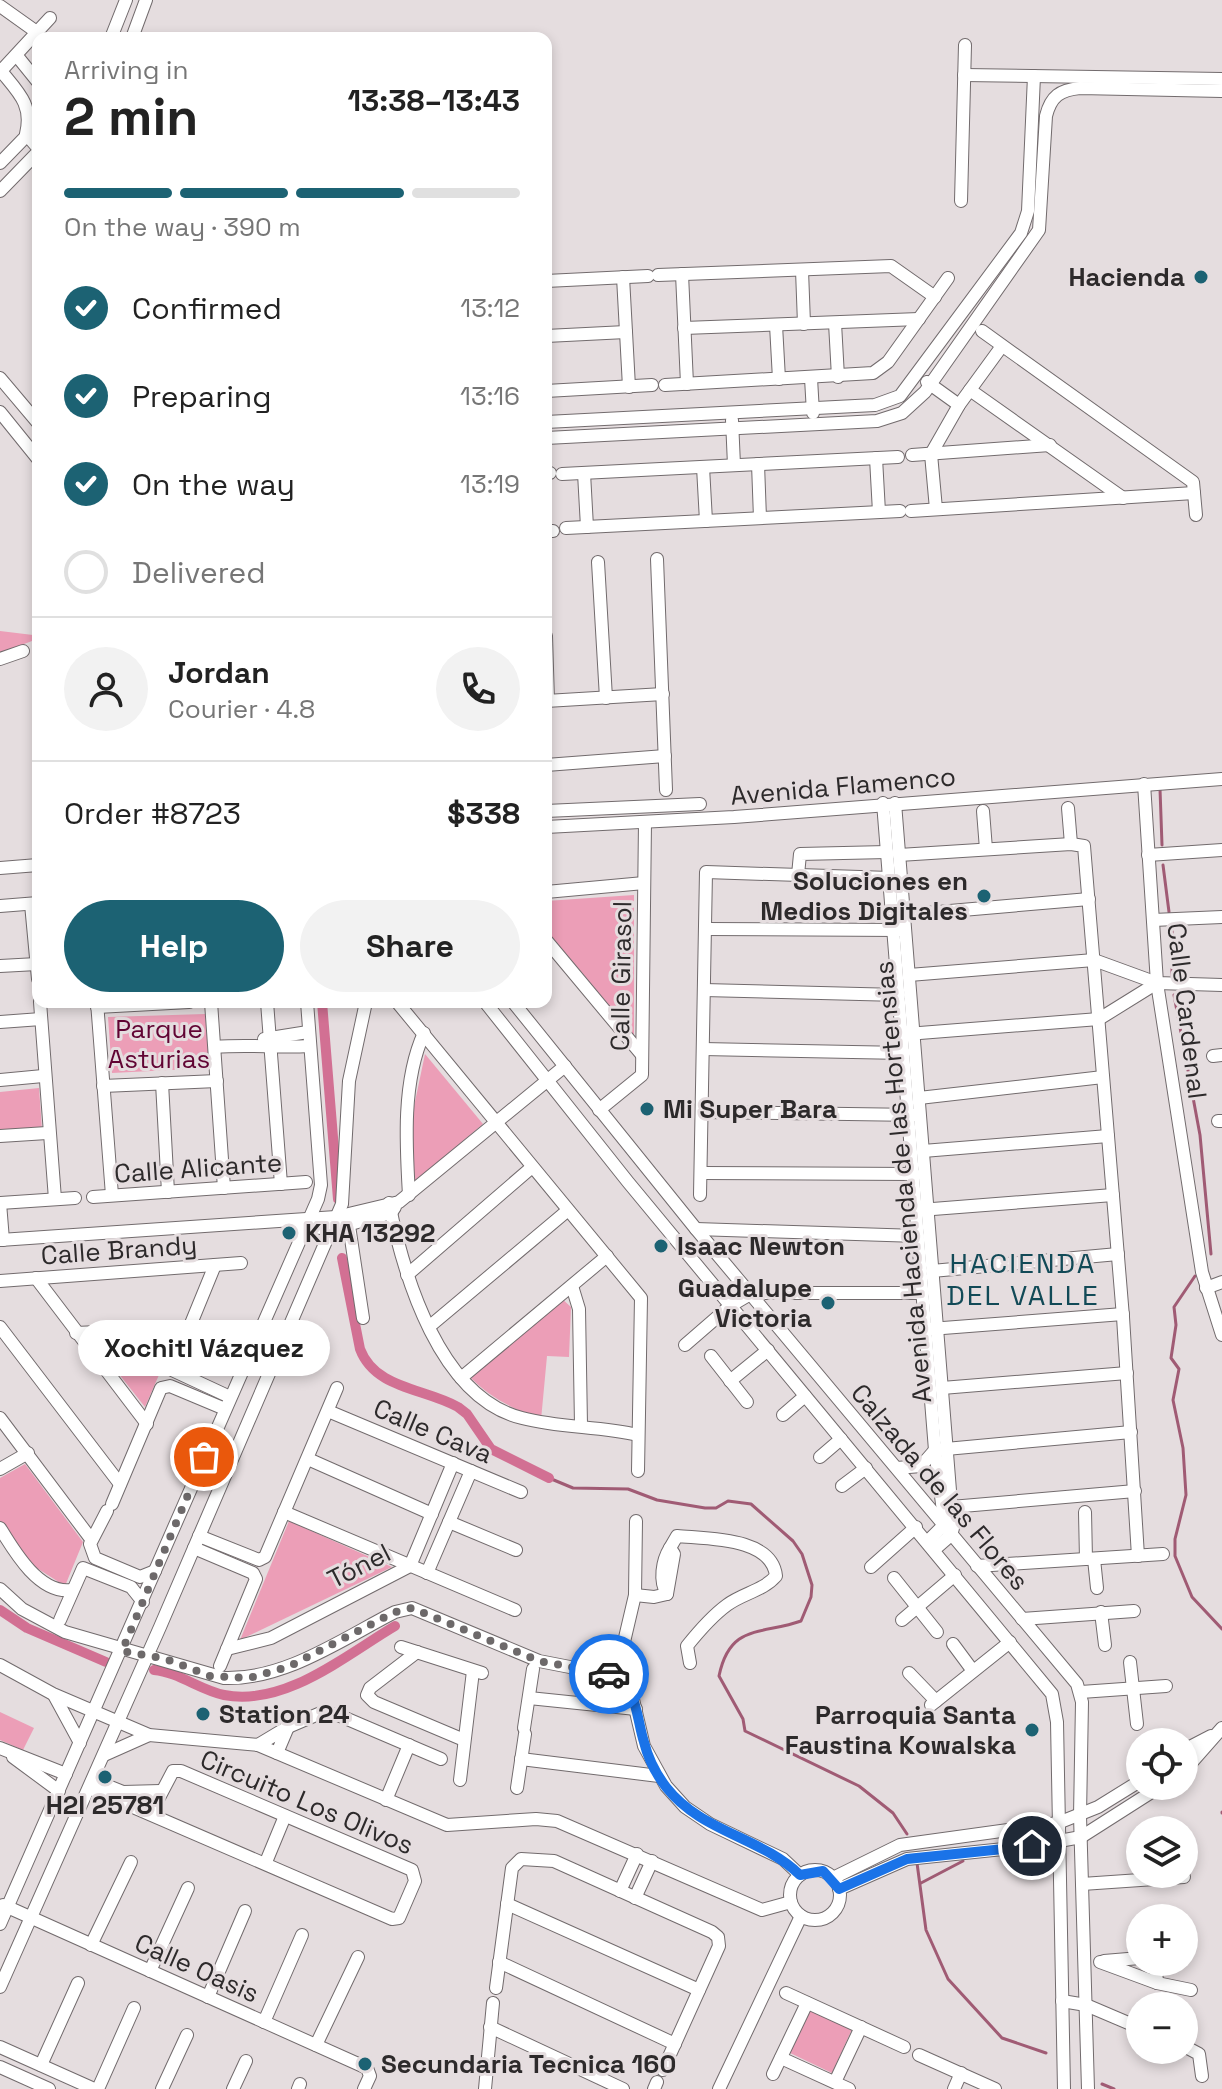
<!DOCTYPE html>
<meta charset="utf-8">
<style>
:root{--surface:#fff;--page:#f2f2f2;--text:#222;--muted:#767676;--line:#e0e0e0;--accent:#1c6273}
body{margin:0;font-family:"Space Grotesk",sans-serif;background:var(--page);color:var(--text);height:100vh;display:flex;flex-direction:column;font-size:30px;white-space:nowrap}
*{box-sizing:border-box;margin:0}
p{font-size:26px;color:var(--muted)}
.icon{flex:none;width:44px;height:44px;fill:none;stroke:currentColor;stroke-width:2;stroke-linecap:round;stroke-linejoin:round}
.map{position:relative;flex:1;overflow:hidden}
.panel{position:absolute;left:32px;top:32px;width:520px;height:976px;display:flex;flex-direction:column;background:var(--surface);border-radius:16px;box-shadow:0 4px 12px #0003}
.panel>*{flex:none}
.controls{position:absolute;left:1126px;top:1728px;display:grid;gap:16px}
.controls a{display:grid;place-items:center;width:72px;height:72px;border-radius:50%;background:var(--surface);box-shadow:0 4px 12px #0003;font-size:40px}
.pin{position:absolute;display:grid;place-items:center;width:68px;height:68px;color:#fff;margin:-34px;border:4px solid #fff;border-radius:50%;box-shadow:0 2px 8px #0007}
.courier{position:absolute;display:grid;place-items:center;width:80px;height:80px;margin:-40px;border:6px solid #1a73e8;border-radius:50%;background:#fff;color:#222;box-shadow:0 2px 10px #0007}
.bubble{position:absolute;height:56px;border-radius:28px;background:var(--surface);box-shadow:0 4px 12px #0003;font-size:26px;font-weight:800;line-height:56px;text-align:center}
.head em{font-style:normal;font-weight:800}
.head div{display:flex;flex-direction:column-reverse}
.head{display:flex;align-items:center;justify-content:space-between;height:136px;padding:0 32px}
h1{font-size:52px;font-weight:800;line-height:60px}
.bar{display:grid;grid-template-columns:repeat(4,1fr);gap:12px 8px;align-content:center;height:96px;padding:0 32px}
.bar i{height:10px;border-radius:6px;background:var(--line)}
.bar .on{background:var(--accent)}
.bar p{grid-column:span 4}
.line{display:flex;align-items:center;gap:20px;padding:0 32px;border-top:2px solid var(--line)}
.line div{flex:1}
.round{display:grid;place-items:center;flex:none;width:84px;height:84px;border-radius:42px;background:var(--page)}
ol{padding:0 32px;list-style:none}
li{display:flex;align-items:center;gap:24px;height:88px}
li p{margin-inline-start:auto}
li .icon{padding:8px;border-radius:50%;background:var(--accent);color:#fff;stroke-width:4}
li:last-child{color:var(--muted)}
li i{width:44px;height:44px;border:4px solid var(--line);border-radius:50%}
.cta{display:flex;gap:16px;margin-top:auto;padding:16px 32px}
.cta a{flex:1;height:92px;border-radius:48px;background:var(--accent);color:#fff;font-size:32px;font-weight:800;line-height:92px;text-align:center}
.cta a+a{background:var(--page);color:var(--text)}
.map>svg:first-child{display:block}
.green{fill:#ec9eb7}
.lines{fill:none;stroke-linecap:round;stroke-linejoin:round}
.stream{stroke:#a05b74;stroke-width:3}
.canal{stroke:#d27093;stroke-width:10}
.minor-casing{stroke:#726b6d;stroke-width:14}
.minor{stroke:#fff;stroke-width:12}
.done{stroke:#6d696a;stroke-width:8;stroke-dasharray:0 14.4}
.route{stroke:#1a73e8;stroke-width:10}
.poi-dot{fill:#1c6273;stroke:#e5dddf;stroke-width:3}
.labels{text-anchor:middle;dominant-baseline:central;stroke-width:6;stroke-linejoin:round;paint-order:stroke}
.poi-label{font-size:26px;font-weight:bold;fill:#2d2a2b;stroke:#e5dddf;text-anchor:start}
.street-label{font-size:26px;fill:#2d2a2b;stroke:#e5dddf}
.park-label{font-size:26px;fill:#610433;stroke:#e5dddf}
.neighbourhood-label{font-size:28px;letter-spacing:2px;fill:#124a57;stroke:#e5dddf}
</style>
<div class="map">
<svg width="1222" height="2089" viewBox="0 0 1222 2089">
<rect width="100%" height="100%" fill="#e5dddf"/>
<!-- green -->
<g class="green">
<polygon points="0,631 33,635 32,641 0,653"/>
<polygon points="634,895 634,1035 546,930 546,901"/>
<polygon points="205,1014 210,1068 112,1073 108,1017"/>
<polygon points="425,1054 483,1124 414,1182 412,1116"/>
<polygon points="39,1088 42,1130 0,1133 0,1092"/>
<path d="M 561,1298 L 571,1307 L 569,1357 L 547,1356 L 541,1420 C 512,1408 490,1398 468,1375 Z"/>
<polygon points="175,1338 145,1407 96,1345"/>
<polygon points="25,1464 83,1542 65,1586 32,1565 0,1521 0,1478"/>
<polygon points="289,1521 392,1567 240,1640"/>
<polygon points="0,1712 34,1728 23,1750 0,1740"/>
<polygon points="809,2007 853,2027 832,2073 788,2052"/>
</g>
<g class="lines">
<!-- stream -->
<g class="stream">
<polyline points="1160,789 1162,845"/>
<polyline points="1163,865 1169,912"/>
<polyline points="1172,976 1172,931"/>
<polyline points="1174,995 1200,1135 1211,1254"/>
<polyline points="1195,1276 1174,1307 1176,1325 1171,1358 1179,1369 1173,1400 1183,1448 1186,1495 1175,1539 1175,1556 1192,1597 1222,1629"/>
<path d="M 549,1478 L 573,1488 L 628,1489 L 657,1500 L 705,1508 L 716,1508 L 728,1501 L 751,1504 L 793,1541 L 802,1554 L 812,1585 L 811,1597 L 801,1621 C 762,1635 730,1623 719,1676 L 743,1719 L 745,1731 L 859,1786 L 893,1813 L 907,1834"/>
<polyline points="1222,1812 1222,1813"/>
<polyline points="917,1863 926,1930 948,1979 1002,2038 1046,2053"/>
<polyline points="921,1883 963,1861"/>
<polyline points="1102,2084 1114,2089"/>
</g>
<!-- canal -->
<g class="canal">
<polyline points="322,1002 338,1199"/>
<path d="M 342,1258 L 360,1349 C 375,1389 424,1388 458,1407 L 467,1414 L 491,1449 L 549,1478"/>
<polyline points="0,1610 27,1628 106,1662"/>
<path d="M 154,1670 C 178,1672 200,1690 224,1695 C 285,1707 346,1655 395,1626"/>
</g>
<!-- minor casing -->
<g class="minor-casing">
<g id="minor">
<polyline points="0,6 38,33"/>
<polyline points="111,38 126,0"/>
<polyline points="132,38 146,0"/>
<polyline points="17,56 38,82"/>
<path d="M 1,71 C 19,93 33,105 26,134 L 38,148"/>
<polyline points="0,72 50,18"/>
<polyline points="964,75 1222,79"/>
<polyline points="0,163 38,124"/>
<polyline points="0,191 38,152"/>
<polyline points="961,201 965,45"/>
<polyline points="802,270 804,324"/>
<polyline points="682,274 687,384"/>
<polyline points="658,275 891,266 935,297"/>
<polyline points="623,277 629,387"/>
<polyline points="546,281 648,276"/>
<polyline points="835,323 838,377"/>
<polyline points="776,325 779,379"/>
<polyline points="684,328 919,319"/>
<polyline points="982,331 1193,482 1196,515"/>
<polyline points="546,336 626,332"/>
<polyline points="0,378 38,423"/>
<polyline points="811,378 813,413"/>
<polyline points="927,382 959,405"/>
<polyline points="665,385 873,373 888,362 948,278"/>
<polyline points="970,390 1123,498"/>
<polyline points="546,391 652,385"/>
<polyline points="0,412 38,459"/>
<polyline points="732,420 734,465"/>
<polyline points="546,422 875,405 900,396 1021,233 1028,211 1034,76"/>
<path d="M 546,438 L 877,421 L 902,413 L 925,392 L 1039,230 L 1046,116 C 1051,96 1060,90 1080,88 L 1222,91"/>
<polyline points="912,455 1050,445"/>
<polyline points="876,458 879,512"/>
<polyline points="758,464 760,518"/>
<polyline points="703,467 706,521"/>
<polyline points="584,473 587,527"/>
<polyline points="546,474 550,473"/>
<polyline points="562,474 898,457"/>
<polyline points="936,509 931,454 959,405 1002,346"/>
<polyline points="911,511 1194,493"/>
<polyline points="566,528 900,511"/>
<polyline points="546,531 553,531"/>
<polyline points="657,559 666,790"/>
<polyline points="598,562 606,698"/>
<polyline points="546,636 548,701"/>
<polyline points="0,659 23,651"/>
<polyline points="546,701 663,694"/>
<polyline points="546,765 665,756"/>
<polyline points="1144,784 1157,983 1202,1272 1222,1335"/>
<polyline points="883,803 935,1450 944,1519 943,1526 928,1541"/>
<polyline points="895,803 953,1528 951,1535 935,1549"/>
<polyline points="1068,808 1071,844"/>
<polyline points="546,811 700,804"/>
<polyline points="983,811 986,849"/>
<polyline points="546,827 734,817 1222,779"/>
<polyline points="899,855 1071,844 1084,846 1123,1317 1138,1556"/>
<polyline points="1148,855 1222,850"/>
<polyline points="0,868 38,865"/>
<polyline points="798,875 800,854 887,852"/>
<polyline points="546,892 644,883"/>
<polyline points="31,904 38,979"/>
<polyline points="0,906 38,903"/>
<polyline points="904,915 1089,899"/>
<polyline points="1153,920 1222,917"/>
<polyline points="705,929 902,930"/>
<polyline points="546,940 642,1055"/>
<polyline points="0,966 37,964"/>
<polyline points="909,975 1094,960 1157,983 1222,985"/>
<polyline points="704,990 899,995"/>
<polyline points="40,1002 55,1199"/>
<polyline points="97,1002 112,1195"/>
<polyline points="211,1002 224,1188"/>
<polyline points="267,1002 281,1184"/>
<polyline points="397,1002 641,1298 638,1471"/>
<polyline points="485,1002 628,1182 1052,1694 1057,1722 1064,2089"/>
<polyline points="513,1002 696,1229 1077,1684 1082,1702 1080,1816 1088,2089"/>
<polyline points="97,1007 189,1002"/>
<polyline points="0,1022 41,1019"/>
<polyline points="907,1034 1099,1019 1157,983"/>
<polyline points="264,1039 308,1032"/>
<path d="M 215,1047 C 247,1044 277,1048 309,1046"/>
<polyline points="703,1049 904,1053"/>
<polyline points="1213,1056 1222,1055"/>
<polyline points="0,1080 43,1076"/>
<polyline points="162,1083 168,1192"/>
<polyline points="103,1086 217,1081"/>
<polyline points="919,1098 1103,1077"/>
<polyline points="599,1110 642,1075 645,822"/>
<polyline points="702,1112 917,1115"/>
<polyline points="1218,1121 1222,1121"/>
<polyline points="0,1136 47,1133"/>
<polyline points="923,1151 1108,1136"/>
<polyline points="701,1173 914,1174"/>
<path d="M 409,1195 C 406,1145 402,1081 424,1033"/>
<polyline points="700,1195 706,872 890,878"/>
<polyline points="93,1197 306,1182"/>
<polyline points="0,1203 75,1198"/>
<polyline points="0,1203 3,1240"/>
<path d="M 389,1203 C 404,1277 440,1398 522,1418 C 560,1428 599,1426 638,1435"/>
<polyline points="920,1210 1113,1195"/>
<polyline points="348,1219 363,1318"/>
<polyline points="299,1226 332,1229 391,1213 395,1207"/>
<polyline points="696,1229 918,1236"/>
<polyline points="0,1240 336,1217 399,1202 565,1066"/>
<polyline points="215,1265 172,1370 230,1397"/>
<polyline points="932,1271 1118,1254"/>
<polyline points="407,1275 531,1168"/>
<polyline points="36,1278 147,1424"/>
<polyline points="0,1281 241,1263"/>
<polyline points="572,1286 579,1309 581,1425"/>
<polyline points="1206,1288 1222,1282"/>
<polyline points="430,1326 567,1211"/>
<polyline points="0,1327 120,1484"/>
<polyline points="930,1329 1123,1314"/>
<polyline points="76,1333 186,1328"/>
<polyline points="685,1345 730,1306 752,1293 923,1293"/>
<polyline points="711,1356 747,1402"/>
<polyline points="461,1378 607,1256"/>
<polyline points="730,1381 768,1350"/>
<polyline points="942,1388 1127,1373"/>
<polyline points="328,1411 521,1492"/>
<polyline points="783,1415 805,1396"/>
<polyline points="0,1418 91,1539"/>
<polyline points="820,1457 841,1439"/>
<polyline points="308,1459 432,1514"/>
<polyline points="897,1468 921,1466 935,1450 1131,1432"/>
<polyline points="0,1469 28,1453"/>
<polyline points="842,1486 866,1468"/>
<polyline points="112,1504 161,1388 170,1386 225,1409"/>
<polyline points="951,1507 1135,1491"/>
<polyline points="107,1511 90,1544 95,1558 140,1577 155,1571"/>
<polyline points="284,1512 515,1610"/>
<polyline points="1085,1512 1086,1559"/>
<polyline points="449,1522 516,1550"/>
<path d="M 0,1528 C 14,1551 39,1594 71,1590"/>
<polyline points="199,1536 259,1560 265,1557 337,1388"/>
<polyline points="194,1548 253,1573 256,1579 220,1666"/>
<path d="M 670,1548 L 677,1536 C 707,1539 772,1537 776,1576 C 763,1591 743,1593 727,1605 C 712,1616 699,1631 687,1646 L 690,1663"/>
<path d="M 670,1548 L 674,1554 L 667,1594 C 659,1581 662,1561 670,1548 Z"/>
<polyline points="1094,1559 1097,1588"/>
<polyline points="977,1566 1163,1554"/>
<polyline points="871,1567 916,1527"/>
<polyline points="427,1573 471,1471"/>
<polyline points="894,1578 937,1632"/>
<path d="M 0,1589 L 22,1609 L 65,1632 L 224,1678 C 285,1680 342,1639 395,1612 L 412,1608 L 539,1661 L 616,1676 L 632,1695 L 644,1746 L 666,1786 L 685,1807 L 710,1824 L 783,1859 L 800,1875"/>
<polyline points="635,1595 654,1597 667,1594"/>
<polyline points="1101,1612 1105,1645"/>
<polyline points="1022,1619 1134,1611"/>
<polyline points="60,1620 83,1568 131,1587 143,1602"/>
<polyline points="902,1620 955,1575"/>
<polyline points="953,1644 973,1671"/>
<polyline points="401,1647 482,1673"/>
<polyline points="227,1649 271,1638 410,1566 453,1463"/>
<polyline points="417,1652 370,1688 367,1695 374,1702 464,1740"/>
<polyline points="1130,1662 1137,1724"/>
<polyline points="0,1665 53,1694 149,1735 258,1745 447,1825 536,1819 557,1821 762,1910 791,1902"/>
<polyline points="909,1673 936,1701"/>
<polyline points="616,1676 635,1595 636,1521"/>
<polyline points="1081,1692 1166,1686"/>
<polyline points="55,1697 80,1743"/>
<polyline points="529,1698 636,1709"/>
<polyline points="931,1705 1010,1642"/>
<polyline points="288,1727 323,1712 338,1715 441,1759"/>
<polyline points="524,1728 533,1669"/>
<polyline points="258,1745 288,1727 277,1753"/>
<polyline points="0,1748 66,1774"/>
<polyline points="1184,1750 1211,1736"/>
<polyline points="104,1755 149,1735"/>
<polyline points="13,1757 59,1791"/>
<polyline points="521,1759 659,1776"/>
<polyline points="1184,1771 1222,1728"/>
<polyline points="93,1780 123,1792 161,1791"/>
<polyline points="460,1780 473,1671"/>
<polyline points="89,1788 392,1919 399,1918 415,1881 412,1870 181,1771 173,1771 151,1813"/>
<polyline points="517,1788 525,1734"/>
<polyline points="386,1800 409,1745"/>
<polyline points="266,1862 285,1816"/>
<circle cx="815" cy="1895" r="25"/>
<polyline points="833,1878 900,1845 1058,1823 1098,1807 1140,1781"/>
<polyline points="1082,1884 1184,1877"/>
<polyline points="839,1889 907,1859 1032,1846 1081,1837 1161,1786"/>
<polyline points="620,1891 637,1854"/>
<polyline points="635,1898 652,1861"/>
<polyline points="507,1904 699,1990"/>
<polyline points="3,1905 367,2068 370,2076 364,2089"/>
<polyline points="0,1924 318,1199 321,1185 307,1002"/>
<polyline points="91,1945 131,1862"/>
<polyline points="1104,1961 1140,1958"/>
<polyline points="499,1962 675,2044"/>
<polyline points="1100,1962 1157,1983 1191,1990"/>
<polyline points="1150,1962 1156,1969 1157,1983"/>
<polyline points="150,1971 188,1888"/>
<polyline points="0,1987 160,1627 342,1204 349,1081 366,1002"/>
<polyline points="496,1988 512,1868 521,1859 554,1861 712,1932 718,1937 719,1946 663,2070"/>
<polyline points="786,1993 904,2047"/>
<polyline points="208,1997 245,1911"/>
<polyline points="1062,2001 1086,2005 1140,2028"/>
<polyline points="264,2022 302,1935"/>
<polyline points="490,2027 623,2089"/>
<polyline points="316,2045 358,1957"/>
<polyline points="1184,2046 1199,2054 1202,2076"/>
<polyline points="0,2047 94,2089"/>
<polyline points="919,2055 995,2089"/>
<polyline points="781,2058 849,2089"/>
<polyline points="41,2065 78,1983"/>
<polyline points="0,2067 49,2089"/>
<polyline points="773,2074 807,2003"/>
<polyline points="835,2082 861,2027"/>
<polyline points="98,2089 134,2008"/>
<polyline points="162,2089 187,2035"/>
<polyline points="233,2089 246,2061"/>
<polyline points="298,2089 300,2084"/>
<polyline points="485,2089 493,2003"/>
<polyline points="654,2089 657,2082"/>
<polyline points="719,2089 801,1916"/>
<polyline points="954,2089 961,2073"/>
</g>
</g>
<!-- minor -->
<use href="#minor" class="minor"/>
</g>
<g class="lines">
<!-- done -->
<polyline class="done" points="204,1457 122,1651 166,1659 210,1676 249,1678 288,1667 395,1612 412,1608 539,1661 609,1674"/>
<!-- route -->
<path class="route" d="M 609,1674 C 638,1684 636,1718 644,1742 C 648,1758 656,1774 666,1787 C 701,1832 761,1837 800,1875 L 823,1871 L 839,1889 L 907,1859 L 1032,1846"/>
</g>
<!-- markers -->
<g class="poi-dot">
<circle cx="1201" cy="277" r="8"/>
<circle cx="984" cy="896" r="8"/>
<circle cx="647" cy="1109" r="8"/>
<circle cx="289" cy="1233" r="8"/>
<circle cx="661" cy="1246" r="8"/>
<circle cx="828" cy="1303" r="8"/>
<circle cx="203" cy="1714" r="8"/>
<circle cx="1032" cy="1730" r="8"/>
<circle cx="105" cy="1777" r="8"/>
<circle cx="365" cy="2064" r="8"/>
</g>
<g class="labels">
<!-- poi labels -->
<g class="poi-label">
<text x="1185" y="277" text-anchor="end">Hacienda</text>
<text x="968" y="881" text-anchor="end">Soluciones en<tspan x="968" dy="30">Medios Digitales</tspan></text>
<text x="663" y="1109">Mi Super Bara</text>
<text x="305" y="1233">KHA 13292</text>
<text x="677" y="1246">Isaac Newton</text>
<text x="812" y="1288" text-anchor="end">Guadalupe<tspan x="812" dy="30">Victoria</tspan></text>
<text x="219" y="1714">Station 24</text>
<text x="1016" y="1715" text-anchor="end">Parroquia Santa<tspan x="1016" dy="30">Faustina Kowalska</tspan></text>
<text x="105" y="1805" text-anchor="middle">H2I 25781</text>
<text x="381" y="2064">Secundaria Tecnica 160</text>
</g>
<!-- street labels -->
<g class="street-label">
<text transform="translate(843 786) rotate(-5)">Avenida Flamenco</text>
<text transform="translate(621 976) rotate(-89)">Calle Girasol</text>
<text transform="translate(1187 1011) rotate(83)">Calle Cardenal</text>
<text transform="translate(198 1168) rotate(-4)">Calle Alicante</text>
<text transform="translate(903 1182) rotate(-95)">Avenida Hacienda de las Hortensias</text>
<text transform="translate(119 1250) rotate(-4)">Calle Brandy</text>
<text transform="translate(433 1431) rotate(23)">Calle Cava</text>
<text transform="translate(940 1487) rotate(50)">Calzada de las Flores</text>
<text transform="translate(359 1566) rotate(-27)">Tónel</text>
<text transform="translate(307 1802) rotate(23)">Circuito Los Olivos</text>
<text transform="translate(197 1968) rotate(24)">Calle Oasis</text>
</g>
<!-- park labels -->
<g class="park-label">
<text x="159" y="1029">Parque<tspan x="159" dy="30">Asturias</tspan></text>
</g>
<!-- neighbourhood labels -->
<g class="neighbourhood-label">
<text x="1023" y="1263">HACIENDA<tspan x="1023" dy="32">DEL VALLE</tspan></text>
</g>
</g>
</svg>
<div class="controls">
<a><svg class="icon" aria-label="locate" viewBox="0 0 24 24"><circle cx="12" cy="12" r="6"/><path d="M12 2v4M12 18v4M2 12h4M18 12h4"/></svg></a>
<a><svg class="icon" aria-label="layers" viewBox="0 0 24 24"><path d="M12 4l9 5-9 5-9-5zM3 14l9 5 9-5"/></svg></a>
<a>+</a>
<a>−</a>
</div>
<div class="pin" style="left:204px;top:1457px;background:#ea580c"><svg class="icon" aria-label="bag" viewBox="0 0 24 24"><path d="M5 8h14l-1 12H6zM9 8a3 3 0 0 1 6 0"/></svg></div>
<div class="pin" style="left:1032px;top:1846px;background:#1f2937"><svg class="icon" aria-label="home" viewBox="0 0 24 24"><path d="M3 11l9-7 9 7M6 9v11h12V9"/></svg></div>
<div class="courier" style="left:609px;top:1674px"><svg class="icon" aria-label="car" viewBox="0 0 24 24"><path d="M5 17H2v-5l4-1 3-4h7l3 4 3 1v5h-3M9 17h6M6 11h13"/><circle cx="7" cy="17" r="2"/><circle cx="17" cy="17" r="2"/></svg></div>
<div class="bubble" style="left:78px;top:1320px;width:252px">Xochitl Vázquez</div>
<section class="panel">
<div class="head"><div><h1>2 min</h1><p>Arriving in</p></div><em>13:38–13:43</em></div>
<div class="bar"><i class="on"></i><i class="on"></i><i class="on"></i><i></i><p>On the way · 390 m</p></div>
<ol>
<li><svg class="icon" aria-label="check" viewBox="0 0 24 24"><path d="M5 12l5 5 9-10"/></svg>Confirmed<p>13:12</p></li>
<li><svg class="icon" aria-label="check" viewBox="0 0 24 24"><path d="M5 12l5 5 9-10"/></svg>Preparing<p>13:16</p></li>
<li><svg class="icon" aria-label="check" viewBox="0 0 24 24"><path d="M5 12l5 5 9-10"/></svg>On the way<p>13:19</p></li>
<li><i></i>Delivered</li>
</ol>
<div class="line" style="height:144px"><a class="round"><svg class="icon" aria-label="person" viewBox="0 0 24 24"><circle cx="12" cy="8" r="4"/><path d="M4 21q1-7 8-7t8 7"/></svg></a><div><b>Jordan</b><p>Courier · 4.8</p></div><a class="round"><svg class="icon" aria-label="phone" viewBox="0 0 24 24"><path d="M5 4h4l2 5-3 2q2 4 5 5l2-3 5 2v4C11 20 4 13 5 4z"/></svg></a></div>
<div class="line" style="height:104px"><div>Order #8723</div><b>$338</b></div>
<div class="cta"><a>Help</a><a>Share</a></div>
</section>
</div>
